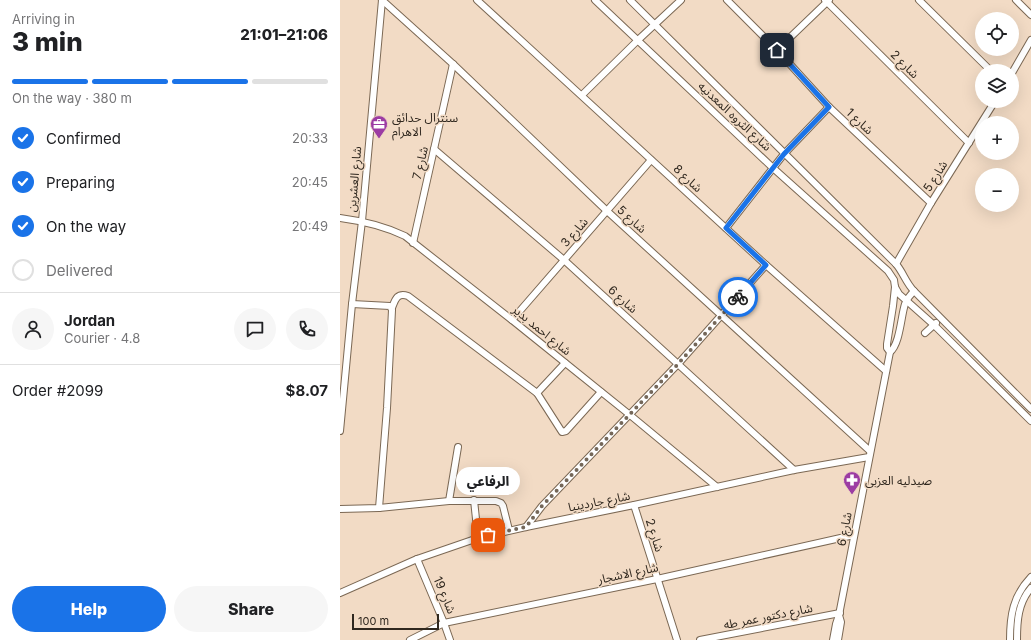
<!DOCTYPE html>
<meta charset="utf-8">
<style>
:root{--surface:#fff;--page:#f6f6f6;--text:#202124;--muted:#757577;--line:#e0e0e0;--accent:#1a73e8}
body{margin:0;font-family:Inter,"Noto Sans Arabic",sans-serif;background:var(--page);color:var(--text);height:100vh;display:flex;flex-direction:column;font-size:15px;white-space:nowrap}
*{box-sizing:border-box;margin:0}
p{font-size:13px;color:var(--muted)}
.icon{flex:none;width:22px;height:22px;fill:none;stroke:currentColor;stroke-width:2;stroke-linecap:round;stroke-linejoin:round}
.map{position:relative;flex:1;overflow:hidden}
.sheet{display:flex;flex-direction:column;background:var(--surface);width:340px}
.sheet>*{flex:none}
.controls{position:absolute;left:635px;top:12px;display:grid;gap:8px}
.controls a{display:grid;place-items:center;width:44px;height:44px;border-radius:50%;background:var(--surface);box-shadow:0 4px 16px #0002;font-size:20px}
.scale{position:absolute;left:12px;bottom:10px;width:87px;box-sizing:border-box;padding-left:4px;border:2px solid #30281f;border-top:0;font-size:11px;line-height:14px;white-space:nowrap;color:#30281f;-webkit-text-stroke:3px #f2dbc5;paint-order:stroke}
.pin{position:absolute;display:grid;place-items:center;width:34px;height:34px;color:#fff;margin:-17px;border-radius:8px;box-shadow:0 2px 6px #0006}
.courier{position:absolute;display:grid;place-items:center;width:40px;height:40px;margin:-20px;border:3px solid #1a73e8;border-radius:50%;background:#fff;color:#222;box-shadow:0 1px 5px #0007}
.bubble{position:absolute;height:28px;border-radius:14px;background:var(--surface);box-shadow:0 4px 16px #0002;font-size:13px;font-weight:800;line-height:28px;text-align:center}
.summary em{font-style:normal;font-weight:800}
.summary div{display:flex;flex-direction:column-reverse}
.summary{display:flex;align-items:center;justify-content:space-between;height:68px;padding:0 12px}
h1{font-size:26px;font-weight:800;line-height:30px}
.bar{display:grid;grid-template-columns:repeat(4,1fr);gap:6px 4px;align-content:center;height:48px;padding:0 12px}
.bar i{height:5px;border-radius:3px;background:var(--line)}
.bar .selected{background:var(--accent)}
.bar p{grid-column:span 4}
.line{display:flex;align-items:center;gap:10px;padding:0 12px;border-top:1px solid var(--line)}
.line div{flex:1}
.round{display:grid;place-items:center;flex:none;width:42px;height:42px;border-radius:21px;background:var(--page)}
ol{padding:0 12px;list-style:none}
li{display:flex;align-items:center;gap:12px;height:44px}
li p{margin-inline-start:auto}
li .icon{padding:4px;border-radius:50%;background:var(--accent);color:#fff;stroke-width:4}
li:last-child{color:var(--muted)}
li i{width:22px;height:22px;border:2px solid var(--line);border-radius:50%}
.cta{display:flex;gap:8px;margin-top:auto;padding:8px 12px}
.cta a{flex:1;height:46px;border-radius:24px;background:var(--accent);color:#fff;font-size:16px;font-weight:800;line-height:46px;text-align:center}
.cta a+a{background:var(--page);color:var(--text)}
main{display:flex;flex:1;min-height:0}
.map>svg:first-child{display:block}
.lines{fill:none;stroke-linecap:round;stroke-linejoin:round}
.minor-casing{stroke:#7b6854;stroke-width:8}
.minor{stroke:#fff;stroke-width:6}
.done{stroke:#746759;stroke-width:4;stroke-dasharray:0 7.2}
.route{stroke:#1a73e8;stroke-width:5}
.labels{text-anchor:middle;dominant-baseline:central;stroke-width:3;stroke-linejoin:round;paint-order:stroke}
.street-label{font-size:12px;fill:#30281f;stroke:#f2dbc5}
.poi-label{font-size:12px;fill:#30281f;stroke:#f2dbc5;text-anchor:start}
</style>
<main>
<section class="sheet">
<div class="summary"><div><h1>3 min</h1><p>Arriving in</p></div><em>21:01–21:06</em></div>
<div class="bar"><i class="selected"></i><i class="selected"></i><i class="selected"></i><i></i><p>On the way · 380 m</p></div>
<ol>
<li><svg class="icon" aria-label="check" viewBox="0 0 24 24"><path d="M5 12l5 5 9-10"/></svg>Confirmed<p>20:33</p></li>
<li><svg class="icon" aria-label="check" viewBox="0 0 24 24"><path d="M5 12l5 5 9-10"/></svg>Preparing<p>20:45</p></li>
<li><svg class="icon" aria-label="check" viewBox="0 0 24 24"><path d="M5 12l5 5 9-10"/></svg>On the way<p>20:49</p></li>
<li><i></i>Delivered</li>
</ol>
<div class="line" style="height:72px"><a class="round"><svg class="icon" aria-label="person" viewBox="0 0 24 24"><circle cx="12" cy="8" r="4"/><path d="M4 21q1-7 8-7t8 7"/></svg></a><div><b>Jordan</b><p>Courier · 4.8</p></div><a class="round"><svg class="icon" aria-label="chat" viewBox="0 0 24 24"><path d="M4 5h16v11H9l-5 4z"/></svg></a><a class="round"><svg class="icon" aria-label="phone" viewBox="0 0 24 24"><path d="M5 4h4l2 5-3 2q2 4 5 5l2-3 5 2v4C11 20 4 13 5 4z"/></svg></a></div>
<div class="line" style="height:52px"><div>Order #2099</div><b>$8.07</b></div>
<div class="cta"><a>Help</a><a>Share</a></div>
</section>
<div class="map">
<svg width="691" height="640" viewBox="0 0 691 640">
<rect width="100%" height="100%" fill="#f2dbc5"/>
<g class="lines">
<!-- minor casing -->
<g class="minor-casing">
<g id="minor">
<polyline points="42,0 113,64 267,211 530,451"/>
<polyline points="137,0 426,265 546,371"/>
<polyline points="255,0 433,168 548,271 554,280 555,287 559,294 594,325 691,421"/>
<path d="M 290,0 L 556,264 C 563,272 566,283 574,291 L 691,409"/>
<polyline points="387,0 437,50 489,107 591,203"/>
<polyline points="485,0 629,143"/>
<polyline points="579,0 651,71"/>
<polyline points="676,0 691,15"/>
<polyline points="437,50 489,0"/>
<polyline points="672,73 691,40"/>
<polyline points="242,95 298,40 341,0"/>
<polyline points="94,149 224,260 454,470"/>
<path d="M 0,218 C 23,221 44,226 65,236 L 172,320 L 290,415 L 377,487"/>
<polyline points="386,228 444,154 489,107"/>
<polyline points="73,243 113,64"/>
<polyline points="556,264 591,203 655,101"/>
<polyline points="12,304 50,306 52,310 47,408 39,508"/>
<path d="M 52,308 C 55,300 57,292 68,296 L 197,393 L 222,432 L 226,431 L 261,392"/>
<polyline points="172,320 311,160"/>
<polyline points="585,333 596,323"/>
<polyline points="550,352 547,348 547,344 553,306 555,287"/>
<polyline points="197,393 225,363"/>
<polyline points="0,431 12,304 22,221 42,0"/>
<polyline points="134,500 138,538"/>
<polyline points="109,501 118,447"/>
<polyline points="294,505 337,640"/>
<polyline points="0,509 39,508 109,501 156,501 161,503 163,506 169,530"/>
<polyline points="186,527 202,506 338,364 426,265"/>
<polyline points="77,559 104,623 110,640"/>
<polyline points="0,593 77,559 138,538 186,527 294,505 454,470 529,457"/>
<polyline points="70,640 104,623 317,579 514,535"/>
<polyline points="360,640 500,613"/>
<path d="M 493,640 L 496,624 L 499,615 L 522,496 L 550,352 C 560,344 561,316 565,304 C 567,299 570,295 574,291"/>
<polyline points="498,640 501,622 499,615"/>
<path d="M 670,640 C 670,615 673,596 691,577"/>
<path d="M 677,640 C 677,621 678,603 691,588"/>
</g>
</g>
<!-- minor -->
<use href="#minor" class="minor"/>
</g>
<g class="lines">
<!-- done -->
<polyline class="done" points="148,535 186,527 202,506 338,364 398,297"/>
<!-- route -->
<polyline class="route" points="398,297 426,265 386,228 444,154 489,107 437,50"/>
</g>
<!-- icons -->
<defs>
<g id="office-pin" transform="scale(0.9)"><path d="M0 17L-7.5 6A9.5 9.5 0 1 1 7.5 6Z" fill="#9c3ca3" stroke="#f2dbc5"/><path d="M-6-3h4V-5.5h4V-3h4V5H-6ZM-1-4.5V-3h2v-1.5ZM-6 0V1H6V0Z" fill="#fff"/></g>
<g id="pharmacy-pin" transform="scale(0.9)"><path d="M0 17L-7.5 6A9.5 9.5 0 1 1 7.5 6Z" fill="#9c3ca3" stroke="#f2dbc5"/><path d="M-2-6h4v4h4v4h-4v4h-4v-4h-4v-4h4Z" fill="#fff"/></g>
</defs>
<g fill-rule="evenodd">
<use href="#office-pin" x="39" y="124"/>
<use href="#pharmacy-pin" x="512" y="480"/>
</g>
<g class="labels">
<!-- street labels -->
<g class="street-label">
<text transform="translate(565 64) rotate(45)">شارع 2</text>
<text transform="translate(395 116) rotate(43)">شارع الثروه المعدنيه</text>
<text transform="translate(520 121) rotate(43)">شارع 1</text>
<text transform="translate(80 163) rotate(-77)">شارع 7</text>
<text transform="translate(595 176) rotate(-58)">شارع 5</text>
<text transform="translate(348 178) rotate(43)">شارع 8</text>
<text transform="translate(14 179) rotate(-85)">شارع العشرين</text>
<text transform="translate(292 219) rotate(42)">شارع 5</text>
<text transform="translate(234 232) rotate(-49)">شارع 3</text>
<text transform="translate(283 299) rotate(42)">شارع 6</text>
<text transform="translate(202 330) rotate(39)">شارع احمد بدير</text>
<text transform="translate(259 501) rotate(-11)">شارع جاردينيا</text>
<text transform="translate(504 529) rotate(-79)">شارع 6</text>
<text transform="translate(315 535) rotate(72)">شارع 2</text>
<text transform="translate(288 573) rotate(-12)">شارع الاشجار</text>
<text transform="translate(105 595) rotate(67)">شارع 19</text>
<text transform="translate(428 616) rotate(-11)">شارع دكتور عمر طه</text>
</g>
<!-- poi labels -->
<g class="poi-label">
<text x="52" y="117">سنترال حدائق<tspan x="52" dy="14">الاهرام</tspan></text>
<text x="525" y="480">صيدليه العزبى</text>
</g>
</g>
</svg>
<div class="controls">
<a><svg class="icon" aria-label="locate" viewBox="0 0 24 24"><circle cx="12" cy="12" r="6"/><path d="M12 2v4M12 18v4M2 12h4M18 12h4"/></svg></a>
<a><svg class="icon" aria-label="layers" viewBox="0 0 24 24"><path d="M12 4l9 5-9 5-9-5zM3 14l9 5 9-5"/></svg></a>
<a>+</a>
<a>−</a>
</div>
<div class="scale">100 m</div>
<div class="pin" style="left:148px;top:535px;background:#ea580c"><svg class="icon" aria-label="bag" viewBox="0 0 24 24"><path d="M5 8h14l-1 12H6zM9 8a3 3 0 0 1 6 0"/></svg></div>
<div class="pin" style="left:437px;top:50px;background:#1f2937"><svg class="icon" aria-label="home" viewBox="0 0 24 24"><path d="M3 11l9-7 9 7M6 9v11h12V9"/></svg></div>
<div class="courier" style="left:398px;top:297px"><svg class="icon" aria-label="bike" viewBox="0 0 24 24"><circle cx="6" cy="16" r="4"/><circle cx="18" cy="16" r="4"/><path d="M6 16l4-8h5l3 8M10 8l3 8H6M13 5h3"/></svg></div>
<div class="bubble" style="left:116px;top:467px;width:64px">الرفاعي</div>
</div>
</main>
